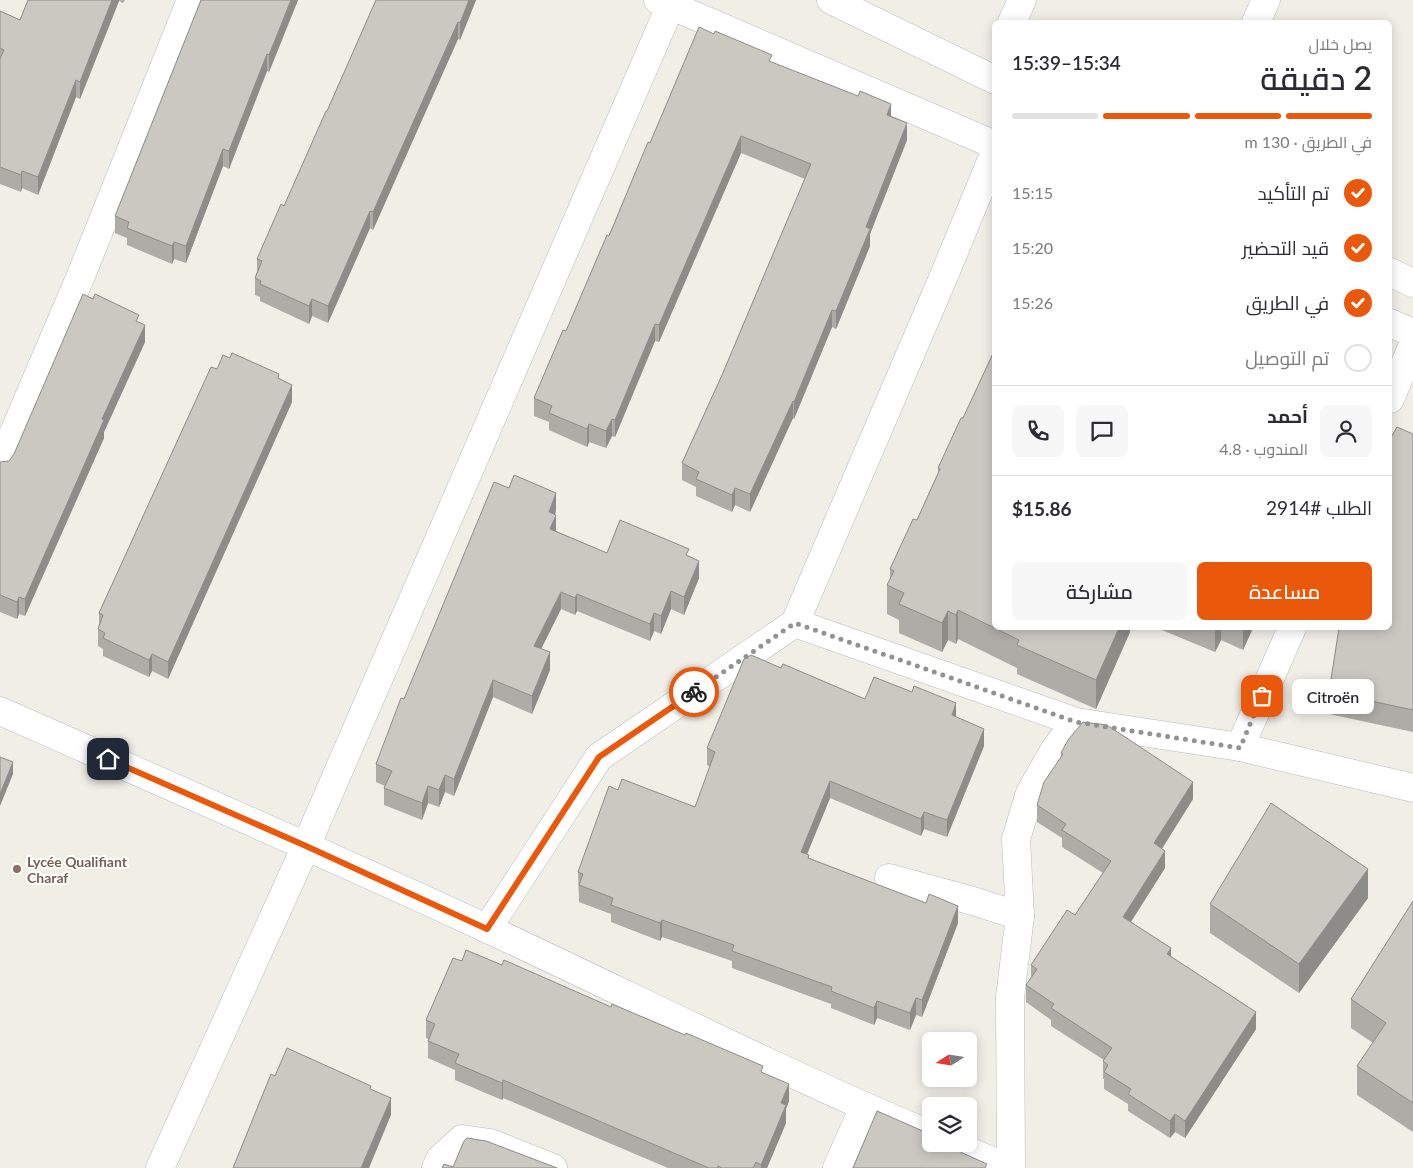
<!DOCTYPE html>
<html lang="ar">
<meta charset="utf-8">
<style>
:root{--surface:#fff;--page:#f7f7f7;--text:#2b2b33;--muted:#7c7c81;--line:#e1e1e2;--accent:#ea580c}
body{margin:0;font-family:Lato,Cairo,sans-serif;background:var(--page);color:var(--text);direction:rtl;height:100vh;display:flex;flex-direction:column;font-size:19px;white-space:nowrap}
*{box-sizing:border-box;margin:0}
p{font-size:16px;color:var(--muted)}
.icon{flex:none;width:28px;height:28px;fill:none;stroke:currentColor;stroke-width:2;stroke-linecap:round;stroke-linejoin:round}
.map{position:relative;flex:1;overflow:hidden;direction:ltr}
.side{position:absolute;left:992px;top:20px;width:400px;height:610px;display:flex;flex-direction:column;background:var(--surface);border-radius:8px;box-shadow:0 2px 12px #0003;direction:rtl}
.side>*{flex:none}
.needle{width:32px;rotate:258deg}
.buttons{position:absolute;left:922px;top:1032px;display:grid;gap:10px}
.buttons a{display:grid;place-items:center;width:55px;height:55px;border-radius:8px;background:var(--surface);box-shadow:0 2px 12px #0003;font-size:25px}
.pin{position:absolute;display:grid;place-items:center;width:42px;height:42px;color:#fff;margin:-21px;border-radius:10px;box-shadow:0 2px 8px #0006}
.courier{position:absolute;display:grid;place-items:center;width:50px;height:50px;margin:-25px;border:4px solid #ea580c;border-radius:50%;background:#fff;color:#222;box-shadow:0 1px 6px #0007}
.bubble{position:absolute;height:35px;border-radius:8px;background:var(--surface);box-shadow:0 2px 12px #0003;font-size:16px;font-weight:600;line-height:35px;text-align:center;direction:rtl}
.headline em{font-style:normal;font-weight:600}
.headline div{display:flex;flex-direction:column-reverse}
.headline{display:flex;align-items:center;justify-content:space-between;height:85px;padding:0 20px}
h1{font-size:32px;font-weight:600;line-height:38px}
.bar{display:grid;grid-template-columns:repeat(4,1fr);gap:8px 5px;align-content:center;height:60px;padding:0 20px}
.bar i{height:6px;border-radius:4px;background:var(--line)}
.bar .selected{background:var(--accent)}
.bar p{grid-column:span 4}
.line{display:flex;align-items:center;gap:12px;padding:0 20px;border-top:1px solid var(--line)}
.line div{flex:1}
.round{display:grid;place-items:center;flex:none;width:52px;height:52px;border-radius:8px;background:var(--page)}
ol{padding:0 20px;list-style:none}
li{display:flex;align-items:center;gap:15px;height:55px}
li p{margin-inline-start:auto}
li .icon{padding:5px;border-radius:50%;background:var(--accent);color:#fff;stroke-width:4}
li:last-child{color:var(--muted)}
li i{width:28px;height:28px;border:2px solid var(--line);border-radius:50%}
.action{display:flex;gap:10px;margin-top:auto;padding:10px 20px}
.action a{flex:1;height:58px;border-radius:8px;background:var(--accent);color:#fff;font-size:20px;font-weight:600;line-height:58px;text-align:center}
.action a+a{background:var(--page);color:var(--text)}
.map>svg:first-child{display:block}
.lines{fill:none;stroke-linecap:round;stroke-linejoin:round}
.minor-casing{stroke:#b8bbc0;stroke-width:29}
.minor{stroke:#fff;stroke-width:28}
.wall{fill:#afaca7}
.shaded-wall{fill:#8e8c88}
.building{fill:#cbc8c2;stroke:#8e8c88}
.done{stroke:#909293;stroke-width:5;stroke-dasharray:0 9}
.route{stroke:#ea580c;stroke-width:6}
.education-dot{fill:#8d6e63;stroke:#fff;stroke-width:2}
.labels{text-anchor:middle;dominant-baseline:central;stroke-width:4;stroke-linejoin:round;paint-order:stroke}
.education-label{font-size:14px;font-weight:bold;fill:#785e54;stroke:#fff;text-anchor:start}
</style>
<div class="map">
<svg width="1413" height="1168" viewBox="0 0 1413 1168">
<rect width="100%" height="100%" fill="#f0eee5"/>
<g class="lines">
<!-- minor casing -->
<g class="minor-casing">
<g id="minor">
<polyline points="658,0 995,145"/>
<polyline points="831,0 995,80"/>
<polyline points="1012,22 1022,0"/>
<polyline points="1256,22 1266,0"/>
<polyline points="1390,272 1413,283"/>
<polyline points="1390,323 1413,333"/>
<polyline points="1390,399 1413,345"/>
<polyline points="0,465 82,273 191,0"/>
<polyline points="795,623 943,278 995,152"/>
<path d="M 0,711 C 163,783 327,854 488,929 C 636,998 781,1072 931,1135"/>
<polyline points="1240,747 1292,628"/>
<polyline points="889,878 973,901 1020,916"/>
<polyline points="487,929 599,757 795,623 1076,722 1240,747 1413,788"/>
<polyline points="951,1144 1008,1168"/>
<polyline points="160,1168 306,846 673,0"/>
<polyline points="436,1168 440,1159 462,1139 490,1143 553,1168"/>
<polyline points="837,1168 864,1107"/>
<polyline points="1011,1168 1010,997 1020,916 1016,839 1030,793 1055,749 1076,722"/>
</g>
</g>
<!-- minor -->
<use href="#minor" class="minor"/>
</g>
<!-- wall -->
<g class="wall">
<polygon points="28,0 125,0 123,3 119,1 80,99 76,97 38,195 22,188 21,192 0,184 0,11 20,20"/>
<polygon points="201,0 298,0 269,72 267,71 229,169 223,166 186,263 174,259 172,264 127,245 127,238 115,233 115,216"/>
<polygon points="376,0 476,0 460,40 458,39 373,230 370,228 328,323 312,316 309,324 260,301 260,297 255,295 255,278 257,272 257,259 284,206 327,111"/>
<polygon points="772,62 891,117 907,140 870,234 870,246 836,329 832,327 794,419 793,418 750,512 735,505 732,512 696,496 696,487 682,480 682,463 722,375 805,179 741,153 659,342 655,341 615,437 612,436 606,448 589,442 587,447 549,430 549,422 534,416 534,398 566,331 650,143"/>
<polygon points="139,322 145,342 104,432 104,438 25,616 19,614 17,619 0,612 0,462 9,461"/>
<polygon points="217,369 279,379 292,402 168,679 152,671 149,677 103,656 103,649 98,646 98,629 99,624 99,613"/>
<polygon points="963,418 995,628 1130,628 1130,632 1096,709 1017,674 1017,668 958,639 956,644 948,640 942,652 899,633 899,620 887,614 887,585 890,579 890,569 917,520 938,473 938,468"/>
<polygon points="1413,434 1413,732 1329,714 1329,692"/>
<polygon points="556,511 555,515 556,531 607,553 689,556 699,578 684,615 671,609 661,634 654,631 650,641 577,611 575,615 561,609 541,649 550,670 532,714 493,697 454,796 445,792 439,807 428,803 422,820 384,805 384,788 385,786 376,782 376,764 404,699"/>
<polygon points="1157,628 1253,628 1243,650 1221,640 1215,652"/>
<polygon points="781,668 865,699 956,717 984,746 947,837 924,829 921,836 830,798 807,854 809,858 958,923 922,1017 916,1015 910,1030 877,1018 874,1025 831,1008 831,1004 732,968 732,961 662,937 660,941 611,922 611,914 579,902 578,872 618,790 695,807 710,767 707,765 707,748"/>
<polygon points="1061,753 1193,799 1162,849 1165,868 1131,922 1256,1029 1185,1138 1175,1132 1170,1138 1128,1111 1128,1104 1104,1089 1104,1079 1103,1079 1103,1061 1104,1060 1051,1026 1051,1020 1026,1002 1026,985 1031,978 1031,965 1075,915 1103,873 1062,847 1062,838 1037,822 1037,805 1061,757"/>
<polygon points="1368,898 1299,993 1210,933 1210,904"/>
<polygon points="1413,901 1413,1132 1357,1095 1357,1066 1373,1043 1351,1028 1351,999"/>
<polygon points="462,961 502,965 611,1007 763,1073 789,1101 786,1109 786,1123 767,1168 668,1168 503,1098 502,1100 455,1080 455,1070 428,1058 428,1041 429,1039 426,1038 426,1020"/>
</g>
<!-- shaded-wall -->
<g class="shaded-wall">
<polygon points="112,0 119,0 119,1 80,99 80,82"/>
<polygon points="291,0 298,0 269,72 269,55"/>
<polygon points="469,0 476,0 460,40 460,23"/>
<polygon points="458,22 458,39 373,230 373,212"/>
<polygon points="267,54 267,71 229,169 229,151"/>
<polygon points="76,80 76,97 38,195 38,177"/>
<polygon points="891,104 891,121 887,115"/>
<polygon points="907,123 907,140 870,234 870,246 836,329 836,311 866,227"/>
<polygon points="741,136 741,153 659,342 659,325"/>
<polygon points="223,149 223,166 186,263 186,246"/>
<polygon points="22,171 22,188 21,192 21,175"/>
<polygon points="370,211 370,228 328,323 328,306"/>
<polygon points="174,242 174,259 172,264 172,246"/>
<polygon points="312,299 312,316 309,324 309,306"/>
<polygon points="832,310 832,327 794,419 794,402"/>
<polygon points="655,324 655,341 615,437 615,420"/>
<polygon points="145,325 145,342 104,432 104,438 25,616 25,599 102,419"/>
<polygon points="292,385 292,402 168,679 168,662"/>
<polygon points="793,401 793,418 750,512 750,494"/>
<polygon points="612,419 612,436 606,448 606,431"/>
<polygon points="589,424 589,442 587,447 587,429"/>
<polygon points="735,488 735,505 732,512 732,495"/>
<polygon points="556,493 556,511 549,529 549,512"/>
<polygon points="556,515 556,532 550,529"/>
<polygon points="699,561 699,578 684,615 684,597"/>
<polygon points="671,591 671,609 661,634 661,616"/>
<polygon points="561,592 561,609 534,663 534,646"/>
<polygon points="577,594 577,611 575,615 575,598"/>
<polygon points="19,597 19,614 17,619 17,602"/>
<polygon points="958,610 958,639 956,644 956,615"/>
<polygon points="948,611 948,640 942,652 942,623"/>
<polygon points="654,613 654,631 650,641 650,624"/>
<polygon points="1119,628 1130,628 1130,632 1096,709 1096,680"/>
<polygon points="1215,628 1221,628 1221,640 1215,652"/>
<polygon points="1243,628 1253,628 1243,650"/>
<polygon points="550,652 550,670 532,714 532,696"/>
<polygon points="152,654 152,671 149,677 149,660"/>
<polygon points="493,680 493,697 454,796 454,779"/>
<polygon points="956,703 956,721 952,715"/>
<polygon points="984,729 984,746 947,837 947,820"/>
<polygon points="13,762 13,774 0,806 0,794"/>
<polygon points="445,775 445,792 439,807 439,790"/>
<polygon points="830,781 830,798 801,869 801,852"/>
<polygon points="1193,782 1193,799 1154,861 1154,843"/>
<polygon points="428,786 428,803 422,820 422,803"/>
<polygon points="924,812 924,829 921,836 921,819"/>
<polygon points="1165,851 1165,868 1123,934 1123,917"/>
<polygon points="1368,869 1368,898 1299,993 1299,964"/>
<polygon points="958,906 958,923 922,1017 922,1000"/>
<polygon points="662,920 662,937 660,941 660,923"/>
<polygon points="1171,948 1171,965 1167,954"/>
<polygon points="916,998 916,1015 910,1030 910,1013"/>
<polygon points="877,1001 877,1018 874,1025 874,1008"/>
<polygon points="1256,1012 1256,1029 1185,1138 1185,1121"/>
<polygon points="503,1080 503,1098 502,1100 502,1083"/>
<polygon points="789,1084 789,1101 786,1109 786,1123 767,1168 761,1168 761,1165 781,1103"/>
<polygon points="391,1098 391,1115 369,1168 361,1168"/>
<polygon points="1175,1114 1175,1132 1170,1138 1170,1121"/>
</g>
<!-- building -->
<g class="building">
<polygon points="28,0 112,0 80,82 76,80 38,177 22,171 21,175 0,167 0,59 4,50 0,48 0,11 20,20"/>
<polygon points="201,0 291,0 269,55 267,54 229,151 223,149 186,246 174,242 172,246 127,228 129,222 115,216"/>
<polygon points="376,0 469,0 460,23 458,22 373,212 370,211 328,306 312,299 309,306 260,284 261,281 255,278 262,261 257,259 281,204 284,206 326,111 327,111"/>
<polygon points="699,27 714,34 715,31 772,55 769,61 858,96 860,91 891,104 887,115 907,123 866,227 870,229 836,311 832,310 794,402 793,401 750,494 735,488 732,495 696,479 699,472 682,463 722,375 811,164 741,136 659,325 655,324 615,420 612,419 606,431 589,424 587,429 549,413 552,406 534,398 563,330 566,331 607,235 609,236 648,142 650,143"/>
<polygon points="83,294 93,299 95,294 139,315 136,321 145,325 102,419 104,420 25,599 19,597 17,602 0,595 0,462 9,461 14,454"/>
<polygon points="995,349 995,628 1119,628 1096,680 1017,645 1019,640 958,610 956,615 948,611 942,623 899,604 904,593 887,585 894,571 890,569 913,519 917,520 940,469 938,468 961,418 963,418"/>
<polygon points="232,353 279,374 278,378 292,385 168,662 152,654 149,660 103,638 105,633 98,629 103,615 99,613 211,367 217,369 223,355 230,358"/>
<polygon points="1397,427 1413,434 1413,710 1329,692 1339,628 1390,628 1390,439"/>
<polygon points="514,475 556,493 549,512 556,515 550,529 607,553 620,520 689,549 686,555 699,561 684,597 671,591 661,616 654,613 650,624 577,594 575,598 561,592 534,646 550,652 532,696 493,680 454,779 445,775 439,790 428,786 422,803 384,788 392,771 376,764 401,698 404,699 494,482 509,488"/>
<polygon points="751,655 781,668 783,664 865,699 874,677 912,692 914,686 956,703 952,715 984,729 947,820 924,812 921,819 830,781 801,852 809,855 808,858 926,903 929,894 958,906 922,1000 916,998 910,1013 877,1001 874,1008 831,991 832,987 732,951 734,945 662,920 660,923 611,905 613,898 579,885 583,874 578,872 609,786 618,790 622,779 695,807 715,752 707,748 744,659"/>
<polygon points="1083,722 1107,725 1193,782 1154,843 1165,851 1123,917 1171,948 1167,954 1256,1012 1185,1121 1175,1114 1170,1121 1128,1094 1131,1089 1104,1072 1108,1065 1103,1061 1112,1048 1051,1008 1054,1004 1026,985 1037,969 1031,965 1067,910 1075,915 1111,861 1062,830 1066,824 1037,805 1044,782 1063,754 1061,753 1068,740"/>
<polygon points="0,757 13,762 0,794"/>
<polygon points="1271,803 1368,869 1299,964 1210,904"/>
<polygon points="1413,901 1413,1103 1357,1066 1386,1023 1351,999"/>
<polygon points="466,950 502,965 504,960 611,1007 612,1004 685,1035 686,1033 763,1066 761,1072 789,1084 781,1103 786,1105 761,1165 756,1162 753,1168 722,1168 718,1166 718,1168 709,1168 503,1080 502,1083 455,1063 459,1054 428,1041 435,1024 426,1020 453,958 462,961"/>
<polygon points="287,1048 371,1086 370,1089 391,1098 361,1168 233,1168 271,1074 275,1076"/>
<polygon points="877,1111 925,1132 931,1134 931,1144 951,1144 960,1147 958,1151 987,1164 985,1168 853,1168"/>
<polygon points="467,1138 486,1141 557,1168 442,1168 444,1164 453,1167 464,1141"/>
</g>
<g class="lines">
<!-- done -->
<polyline class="done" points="694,692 795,623 1076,722 1240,748 1262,696"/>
<!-- route -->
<polyline class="route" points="108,759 306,846 487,929 599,757 694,692"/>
</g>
<!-- markers -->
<circle class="education-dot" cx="17" cy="869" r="5"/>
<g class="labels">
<!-- education labels -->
<g class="education-label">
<text x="27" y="861">Lycée Qualifiant<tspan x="27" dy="16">Charaf</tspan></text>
</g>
</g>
</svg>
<div class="buttons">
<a><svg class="needle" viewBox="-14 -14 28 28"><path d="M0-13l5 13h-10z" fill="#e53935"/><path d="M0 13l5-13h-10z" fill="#7c7c81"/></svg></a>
<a><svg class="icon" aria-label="layers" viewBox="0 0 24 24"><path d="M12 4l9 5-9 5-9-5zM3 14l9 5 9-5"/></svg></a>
</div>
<div class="pin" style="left:1262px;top:696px;background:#ea580c"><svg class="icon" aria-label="bag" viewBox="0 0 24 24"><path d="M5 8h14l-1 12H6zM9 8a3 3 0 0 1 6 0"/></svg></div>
<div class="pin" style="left:108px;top:759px;background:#1f2937"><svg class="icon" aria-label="home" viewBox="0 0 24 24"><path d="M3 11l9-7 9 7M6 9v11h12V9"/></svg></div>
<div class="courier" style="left:694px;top:692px"><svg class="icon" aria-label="bike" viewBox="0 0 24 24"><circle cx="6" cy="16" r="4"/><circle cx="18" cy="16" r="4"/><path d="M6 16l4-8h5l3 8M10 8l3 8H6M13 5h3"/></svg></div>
<div class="bubble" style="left:1292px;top:679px;width:82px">Citroën</div>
<section class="side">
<div class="headline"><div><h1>2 دقيقة</h1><p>يصل خلال</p></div><em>15:34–15:39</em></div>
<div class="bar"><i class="selected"></i><i class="selected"></i><i class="selected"></i><i></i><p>في الطريق · 130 m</p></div>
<ol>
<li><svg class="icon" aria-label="check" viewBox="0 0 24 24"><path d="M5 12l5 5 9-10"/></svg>تم التأكيد<p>15:15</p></li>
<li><svg class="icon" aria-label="check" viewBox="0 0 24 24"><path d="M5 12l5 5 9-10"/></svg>قيد التحضير<p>15:20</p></li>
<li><svg class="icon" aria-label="check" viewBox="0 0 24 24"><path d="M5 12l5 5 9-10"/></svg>في الطريق<p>15:26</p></li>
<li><i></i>تم التوصيل</li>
</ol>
<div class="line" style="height:90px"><a class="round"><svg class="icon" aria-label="person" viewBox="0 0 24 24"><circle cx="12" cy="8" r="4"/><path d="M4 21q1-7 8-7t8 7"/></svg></a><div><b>أحمد</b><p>المندوب · 4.8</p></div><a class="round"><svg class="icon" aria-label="chat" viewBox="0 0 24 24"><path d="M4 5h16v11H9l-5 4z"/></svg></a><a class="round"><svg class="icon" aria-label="phone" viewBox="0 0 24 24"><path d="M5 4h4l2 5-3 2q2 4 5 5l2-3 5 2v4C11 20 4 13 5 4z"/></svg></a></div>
<div class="line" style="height:65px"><div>الطلب #2914</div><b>$15.86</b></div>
<div class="action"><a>مساعدة</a><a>مشاركة</a></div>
</section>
</div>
